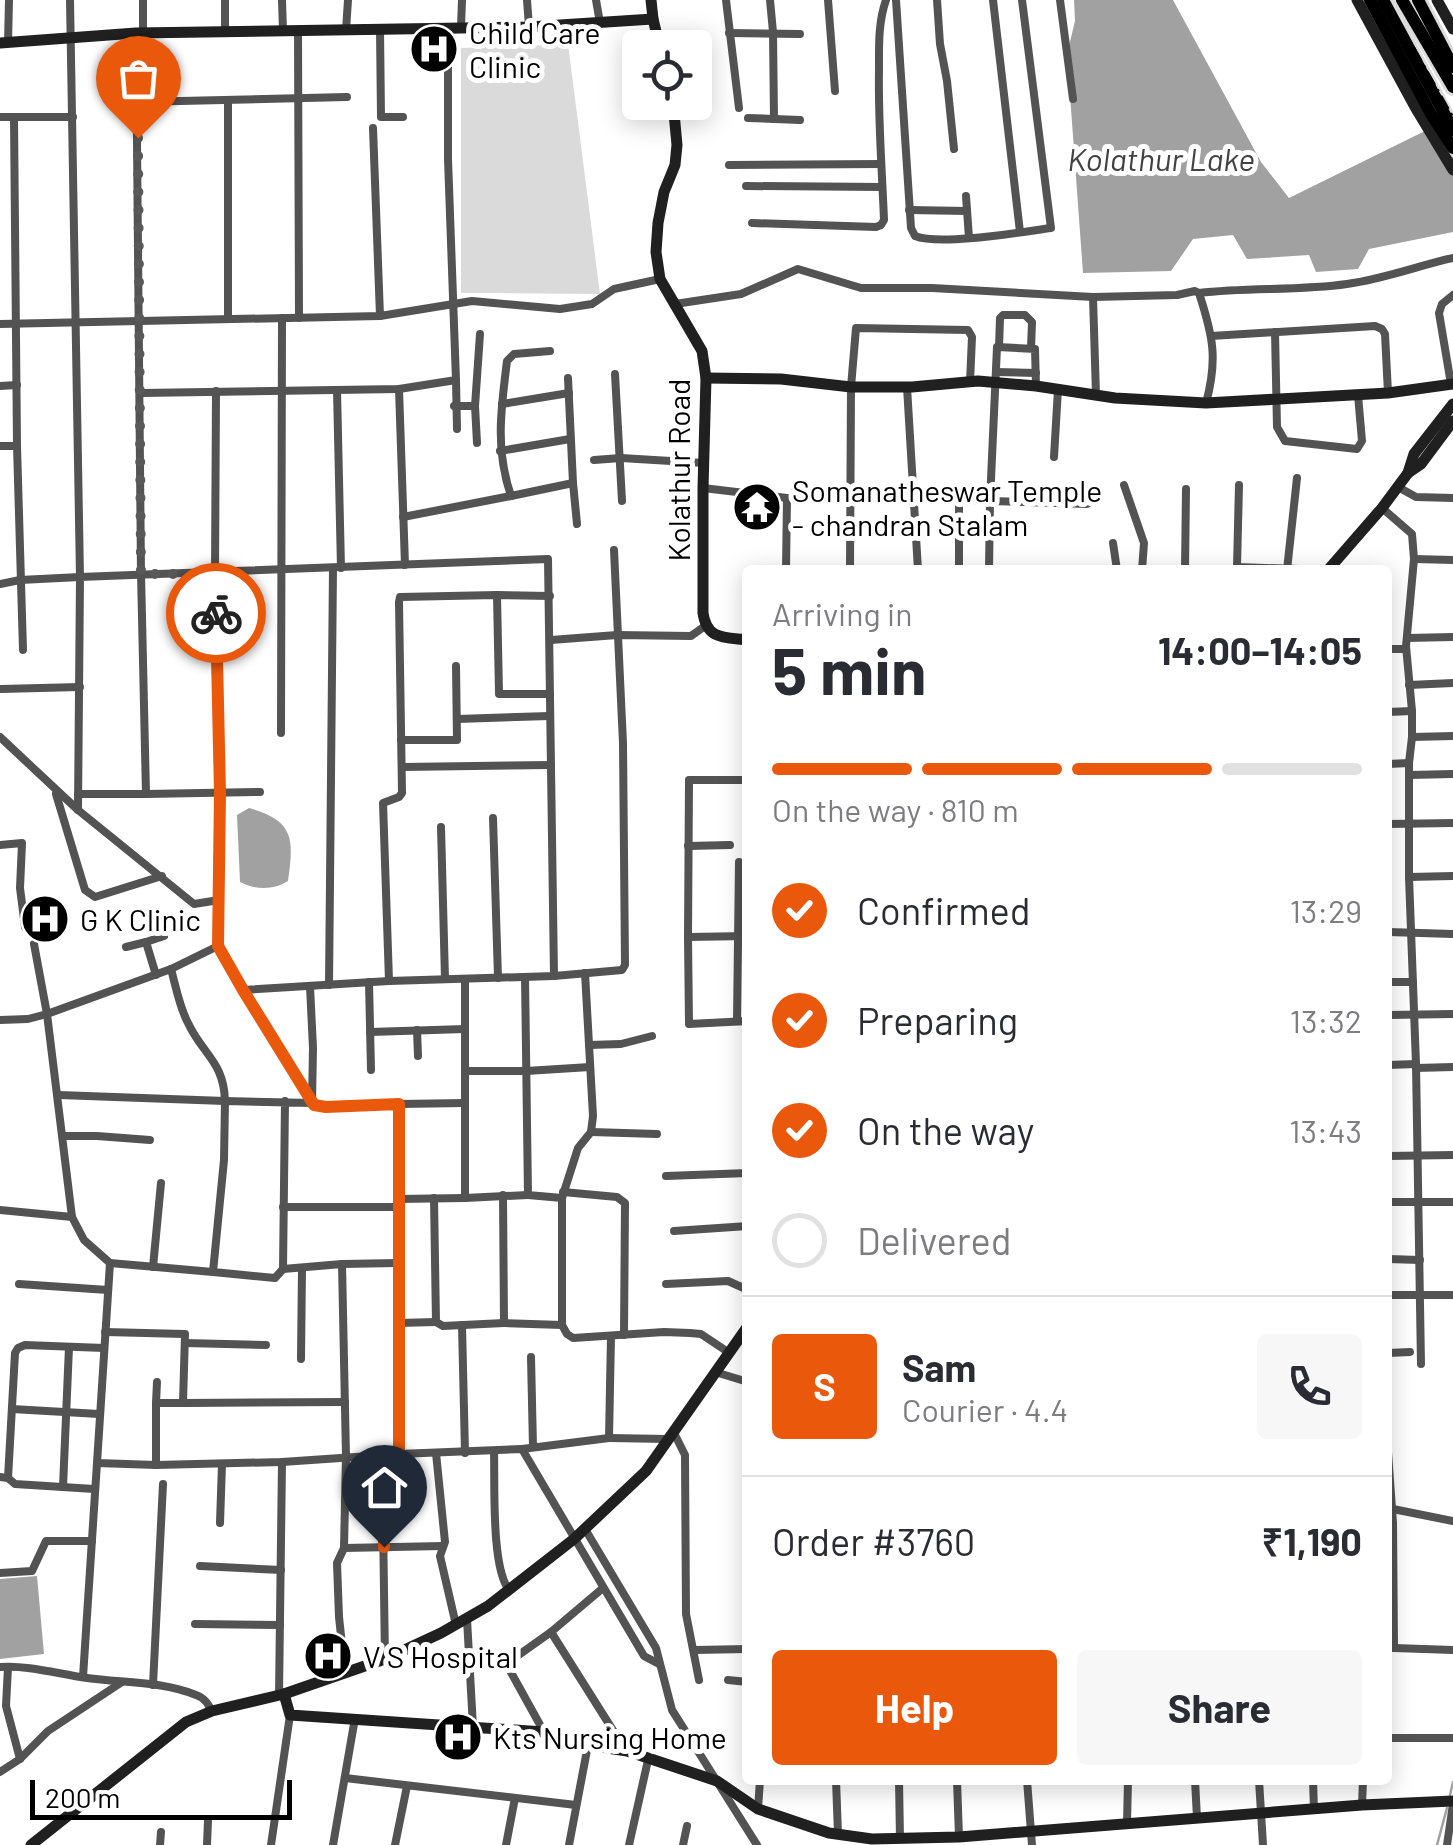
<!DOCTYPE html>
<meta charset="utf-8">
<style>
:root{--surface:#fff;--page:#f7f7f7;--text:#2b2b33;--muted:#7c7c81;--line:#e1e1e2;--accent:#ea580c}
body{margin:0;font-family:Barlow,sans-serif;background:var(--page);color:var(--text);height:100vh;display:flex;flex-direction:column;font-size:38px;white-space:nowrap}
*{box-sizing:border-box;margin:0}
p{font-size:32px;color:var(--muted)}
.icon{flex:none;width:55px;height:55px;fill:none;stroke:currentColor;stroke-width:2;stroke-linecap:round;stroke-linejoin:round}
.map{position:relative;flex:1;overflow:hidden}
.sheet{position:absolute;left:742px;top:565px;width:650px;height:1220px;display:flex;flex-direction:column;background:var(--surface);border-radius:10px;box-shadow:0 5px 25px #0003}
.sheet>*{flex:none}
.tools{position:absolute;left:622px;top:30px;display:grid;gap:20px}
.tools a{display:grid;place-items:center;width:90px;height:90px;border-radius:10px;background:var(--surface);box-shadow:0 5px 25px #0003;font-size:50px}
.scale{position:absolute;left:30px;bottom:25px;width:262px;box-sizing:border-box;padding-left:10px;border:5px solid #000;border-top:0;font-size:28px;line-height:35px;white-space:nowrap;color:#000;-webkit-text-stroke:8px #fff;paint-order:stroke}
.pin{position:absolute;display:grid;place-items:center;width:85px;height:85px;color:#fff;margin:-102px -42px;border-radius:50% 50% 50% 0;rotate:-45deg;box-shadow:0 0 10px #0007}
.pin .icon{rotate:45deg}
.courier{position:absolute;display:grid;place-items:center;width:100px;height:100px;margin:-50px;border:8px solid #ea580c;border-radius:50%;background:#fff;color:#222;box-shadow:0 2px 12px #0007}
.headline em{font-style:normal;font-weight:700}
.headline div{display:flex;flex-direction:column-reverse}
.headline{display:flex;align-items:center;justify-content:space-between;height:170px;padding:0 30px}
h1{font-size:65px;font-weight:700;line-height:75px}
.bar{display:grid;grid-template-columns:repeat(4,1fr);gap:15px 10px;align-content:center;height:120px;padding:0 30px}
.bar i{height:12px;border-radius:8px;background:var(--line)}
.bar .active{background:var(--accent)}
.bar p{grid-column:span 4}
.line{display:flex;align-items:center;gap:25px;padding:0 30px;border-top:2px solid var(--line)}
.line div{flex:1}
.round{display:grid;place-items:center;flex:none;width:105px;height:105px;border-radius:10px;background:var(--page)}
ol{padding:0 30px;list-style:none}
li{display:flex;align-items:center;gap:30px;height:110px}
li p{margin-inline-start:auto}
li .icon{padding:10px;border-radius:50%;background:var(--accent);color:#fff;stroke-width:4}
li:last-child{color:var(--muted)}
li i{width:55px;height:55px;border:5px solid var(--line);border-radius:50%}
.cta{display:flex;gap:20px;margin-top:auto;padding:20px 30px}
.cta a{flex:1;height:115px;border-radius:10px;background:var(--accent);color:#fff;font-size:40px;font-weight:700;line-height:115px;text-align:center}
.cta a+a{background:var(--page);color:var(--text)}
.map>svg:first-child{display:block}
.green{fill:#dadada}
.water{fill:#a1a1a1}
.lines{fill:none;stroke-linecap:round;stroke-linejoin:round}
.stream{stroke:#a1a1a1;stroke-width:2.5}
.primary-casing{stroke:#dbdbdb;stroke-width:18}
.street{stroke:#535353;stroke-width:8}
.secondary{stroke:#202020;stroke-width:11}
.primary{stroke:#000;stroke-width:12}
.rail{stroke:#000;stroke-width:2.5;stroke-dasharray:15 5 2.5 5;stroke-linecap:butt}
.done{stroke:#595959;stroke-width:10;stroke-dasharray:0 18}
.route{stroke:#ea580c;stroke-width:12}
.labels{text-anchor:middle;dominant-baseline:central;stroke-width:10;stroke-linejoin:round;paint-order:stroke}
.poi-label{font-size:30px;fill:#000;stroke:#fff;text-anchor:start}
.street-label{font-size:30px;fill:#000;stroke:#fff}
.water-label{font-size:32px;font-style:italic;fill:#424242;stroke:#fff}
</style>
<div class="map">
<svg width="1453" height="1845" viewBox="0 0 1453 1845">
<rect width="100%" height="100%" fill="#fff"/>
<!-- green -->
<polygon class="green" points="568,44 600,294 461,293 461,48"/>
<!-- water -->
<g class="water">
<polygon points="1074,0 1173,0 1261,162 1289,198 1431,128 1453,157 1453,232 1369,249 1358,269 1316,272 1309,255 1247,259 1233,235 1193,239 1171,271 1083,273 1067,54 1075,21"/>
<path d="M 249,808 C 294,821 294,838 288,881 C 274,890 255,890 240,882 L 237,815 Z"/>
<polygon points="37,1576 44,1654 0,1659 0,1579"/>
</g>
<g class="lines">
<!-- stream -->
<g class="stream">
<polyline points="1450,1795 1453,1782"/>
<polyline points="1437,1845 1447,1808"/>
</g>
<!-- primary casing -->
<g class="primary-casing">
<g id="primary">
<polyline points="1370,0 1431,114 1453,148"/>
<polyline points="1383,0 1453,130"/>
<polyline points="1402,0 1453,87"/>
<polyline points="1418,0 1453,67"/>
</g>
</g>
<!-- street -->
<g class="street">
<polyline points="225,0 225,32"/>
<polyline points="282,0 283,31"/>
<polyline points="527,0 529,27"/>
<polyline points="596,0 600,23"/>
<polyline points="726,0 739,108"/>
<polyline points="770,0 773,32 774,119"/>
<polyline points="828,0 835,91"/>
<path d="M 896,0 L 911,228 L 915,236 C 940,246 1021,232 1051,228 L 1022,0"/>
<polyline points="937,0 940,44 947,81 954,149"/>
<polyline points="993,0 1020,232"/>
<polyline points="1060,0 1073,99"/>
<polyline points="461,27 462,0"/>
<polyline points="380,29 381,117 403,117"/>
<polyline points="298,30 299,318"/>
<polyline points="346,30 348,0"/>
<polyline points="143,33 143,0"/>
<polyline points="729,33 800,34"/>
<polyline points="8,43 9,0"/>
<polyline points="228,101 228,319"/>
<polyline points="137,102 347,97"/>
<polyline points="0,117 73,117"/>
<polyline points="14,117 17,446 23,650"/>
<polyline points="748,118 800,120"/>
<polyline points="373,128 380,316"/>
<polyline points="729,165 881,164"/>
<polyline points="746,186 882,187"/>
<polyline points="966,196 969,238"/>
<polyline points="909,210 967,211"/>
<path d="M 752,223 L 876,227 L 881,225 L 884,220 C 882,170 878,120 879,70 C 879,46 878,23 886,0"/>
<path d="M 1199,293 C 1248,287 1299,291 1347,284 C 1384,279 1417,266 1453,258"/>
<polyline points="1093,297 1096,395"/>
<path d="M 675,304 L 741,294 L 798,269 L 861,288 L 932,288 L 1093,297 L 1177,295 L 1195,291 L 1199,293 C 1213,336 1218,359 1206,403"/>
<polyline points="0,324 380,316 472,301 560,309 592,304 614,289 660,279"/>
<polyline points="1275,332 1277,427 1285,441 1357,449 1362,441 1358,395"/>
<polyline points="1211,336 1375,326 1382,329 1385,334 1388,393"/>
<polyline points="999,347 1000,318 1003,315 1025,315 1032,322 1031,348"/>
<path d="M 550,351 L 514,354 L 507,361 C 501,409 495,449 511,496 L 573,483 L 568,378"/>
<polyline points="996,372 1036,373"/>
<polyline points="615,374 622,501"/>
<polyline points="456,380 457,429"/>
<polyline points="1451,384 1439,313 1442,304 1453,295"/>
<polyline points="0,386 17,385"/>
<polyline points="1036,386 1035,349 997,347 990,501 1087,504 1095,500"/>
<polyline points="907,387 918,570"/>
<polyline points="399,389 405,565"/>
<polyline points="337,390 341,568"/>
<polyline points="216,391 215,574 220,793 218,946 243,990 314,1105 326,1107 399,1104 399,1454 522,1449 644,1656 659,1664"/>
<polyline points="141,393 399,389 456,380 448,159 448,27"/>
<polyline points="502,404 569,393"/>
<polyline points="454,406 475,406 480,334"/>
<polyline points="475,406 477,443"/>
<polyline points="0,446 17,446"/>
<polyline points="500,451 570,439"/>
<polyline points="1054,457 1058,389"/>
<polyline points="594,460 621,458 704,463"/>
<polyline points="573,483 577,524"/>
<polyline points="1124,485 1144,543 1142,570"/>
<polyline points="1239,485 1237,567 1328,570"/>
<polyline points="1398,487 1416,497 1453,498"/>
<polyline points="703,488 787,498 990,501 989,570"/>
<polyline points="1382,508 1412,534 1414,559 1406,646 1412,711 1412,737 1409,763 1409,877 1416,1064 1421,1364"/>
<polyline points="403,517 511,496"/>
<polyline points="1113,543 1117,570"/>
<polyline points="1414,559 1453,560"/>
<polyline points="786,570 787,498"/>
<polyline points="850,570 851,387 856,328 968,330 972,337 970,382"/>
<polyline points="959,570 959,500"/>
<polyline points="1185,570 1186,489"/>
<polyline points="1287,570 1297,478"/>
<polyline points="0,584 20,580 80,577 70,0"/>
<polyline points="497,595 499,694 550,694"/>
<polyline points="1407,638 1453,637"/>
<polyline points="551,640 617,635 691,636 705,626"/>
<polyline points="1388,649 1406,649"/>
<polyline points="1409,685 1453,683"/>
<polyline points="1,689 80,687"/>
<polyline points="1388,712 1412,711"/>
<polyline points="457,719 550,716"/>
<polyline points="281,733 282,318"/>
<polyline points="0,737 78,810 194,904 219,900"/>
<polyline points="1412,737 1453,736"/>
<polyline points="401,740 457,740 456,666"/>
<polyline points="1388,764 1409,763"/>
<polyline points="402,767 551,765"/>
<polyline points="1409,775 1453,774"/>
<polyline points="748,780 689,780 688,937 748,936"/>
<polyline points="56,794 85,890 95,897 162,876"/>
<polyline points="78,794 146,794 141,573 136,33"/>
<polyline points="146,794 260,792"/>
<polyline points="78,810 80,577 548,559 554,976"/>
<polyline points="493,818 498,978"/>
<polyline points="1388,824 1453,823"/>
<polyline points="441,827 445,979"/>
<polyline points="0,845 22,843 20,888 25,927"/>
<polyline points="688,846 730,845"/>
<polyline points="1409,877 1453,876"/>
<polyline points="1388,932 1453,934"/>
<polyline points="688,937 689,1024 748,1021"/>
<polyline points="218,946 171,969 47,1014 72,1217 84,1240 110,1263 97,1463 156,1465 282,1462 399,1454"/>
<polyline points="126,947 146,942"/>
<polyline points="585,973 593,1116 591,1132 578,1148 562,1198 562,1325 567,1334 573,1338 664,1332 690,1333 701,1334 728,1352"/>
<polyline points="156,975 146,942 164,936"/>
<polyline points="525,977 528,1195 562,1198"/>
<polyline points="465,979 465,1198 528,1195"/>
<polyline points="389,981 383,803 399,797 402,793 399,602 400,597 497,595 550,596"/>
<polyline points="369,982 371,1070"/>
<polyline points="1388,982 1413,982"/>
<polyline points="329,985 333,568"/>
<polyline points="243,990 389,981 554,976 622,970 625,965 623,743 614,550"/>
<polyline points="1388,1015 1453,1014"/>
<polyline points="0,1020 28,1019 47,1014 34,944"/>
<polyline points="737,1021 739,862"/>
<polyline points="417,1030 418,1056"/>
<polyline points="370,1032 465,1029"/>
<polyline points="589,1045 621,1044 652,1036"/>
<polyline points="1388,1065 1416,1064"/>
<polyline points="1416,1068 1453,1067"/>
<polyline points="465,1071 526,1071 590,1067"/>
<path d="M 59,1095 L 225,1101 C 224,1062 203,1055 188,1023 C 179,1006 176,987 171,969"/>
<polyline points="285,1101 283,1269 275,1278 213,1272 224,1160 225,1101 312,1103 313,1048 310,986"/>
<polyline points="399,1104 465,1103"/>
<polyline points="591,1132 657,1134"/>
<polyline points="63,1136 97,1136 150,1140"/>
<polyline points="1388,1156 1453,1155"/>
<polyline points="666,1176 748,1173"/>
<polyline points="563,1192 617,1197 625,1203 624,1335"/>
<polyline points="503,1195 504,1323 562,1325"/>
<polyline points="434,1198 436,1322 443,1326 504,1323"/>
<polyline points="398,1199 465,1198"/>
<polyline points="1388,1202 1453,1202"/>
<polyline points="283,1207 398,1207"/>
<polyline points="0,1210 72,1217"/>
<polyline points="674,1231 748,1226"/>
<polyline points="1388,1259 1420,1260"/>
<polyline points="110,1263 213,1272"/>
<polyline points="342,1264 346,1456 344,1548 337,1563 339,1617 345,1673"/>
<polyline points="153,1267 161,1183"/>
<polyline points="283,1269 342,1264 398,1263"/>
<polyline points="19,1284 108,1290"/>
<polyline points="666,1284 728,1281 748,1290"/>
<polyline points="1388,1295 1453,1295"/>
<polyline points="398,1323 436,1322"/>
<polyline points="462,1325 465,1453"/>
<polyline points="105,1332 185,1334 183,1403 156,1403 156,1465"/>
<polyline points="185,1343 266,1345"/>
<polyline points="1388,1353 1410,1352"/>
<polyline points="531,1357 533,1447"/>
<polyline points="301,1359 302,1268"/>
<polyline points="715,1372 748,1382"/>
<polyline points="156,1403 157,1382"/>
<polyline points="183,1403 345,1402"/>
<polyline points="12,1409 99,1414"/>
<polyline points="674,1433 685,1455 686,1614 699,1680"/>
<polyline points="609,1438 667,1439"/>
<polyline points="522,1449 609,1438 611,1336"/>
<path d="M 494,1451 C 495,1483 491,1567 509,1590"/>
<polyline points="1388,1452 1393,1523 1394,1648 1388,1648"/>
<polyline points="436,1453 445,1542 440,1556 456,1625"/>
<polyline points="382,1454 385,1659"/>
<polyline points="0,1477 8,1478 15,1484 94,1489"/>
<polyline points="8,1478 15,1353 18,1348 25,1345 104,1348"/>
<polyline points="63,1487 69,1347"/>
<polyline points="1388,1508 1453,1521"/>
<polyline points="220,1523 222,1464"/>
<polyline points="585,1529 656,1648 672,1710 757,1845"/>
<polyline points="344,1548 443,1546"/>
<polyline points="200,1566 281,1570"/>
<polyline points="0,1573 32,1571 46,1541 92,1541"/>
<polyline points="467,1619 473,1727"/>
<polyline points="195,1624 280,1625"/>
<polyline points="551,1632 626,1751"/>
<polyline points="1394,1648 1453,1650"/>
<polyline points="694,1650 748,1649"/>
<path d="M 0,1667 C 29,1665 58,1674 87,1678 C 122,1683 162,1681 196,1695 C 205,1698 208,1704 212,1711"/>
<polyline points="8,1667 6,1706 20,1759"/>
<polyline points="83,1677 97,1463"/>
<polyline points="728,1680 748,1682"/>
<polyline points="153,1685 163,1484"/>
<polyline points="279,1695 282,1462"/>
<polyline points="544,1732 508,1667 513,1659 551,1632 603,1588"/>
<polyline points="1388,1738 1453,1738"/>
<polyline points="0,1772 20,1759 48,1731 122,1682"/>
<polyline points="345,1778 576,1805"/>
<polyline points="836,1780 838,1834"/>
<polyline points="899,1780 900,1839"/>
<polyline points="957,1780 959,1837"/>
<polyline points="1027,1780 1032,1845"/>
<polyline points="1195,1780 1197,1818"/>
<polyline points="1259,1780 1263,1845"/>
<polyline points="1313,1780 1314,1810"/>
<polyline points="1362,1805 1363,1780"/>
<polyline points="758,1809 760,1780"/>
<polyline points="1127,1823 1128,1780"/>
<polyline points="160,1845 161,1832"/>
<polyline points="207,1845 208,1820"/>
<polyline points="271,1845 290,1715"/>
<polyline points="333,1845 355,1718"/>
<polyline points="395,1845 407,1786"/>
<polyline points="506,1845 515,1798"/>
<polyline points="569,1845 588,1745"/>
<polyline points="629,1845 648,1760"/>
<polyline points="683,1845 687,1826"/>
<polyline points="1447,1845 1453,1804"/>
</g>
<!-- secondary -->
<g class="secondary">
<polyline points="651,0 653,19 660,48"/>
<polyline points="1357,0 1415,107 1453,170"/>
<polyline points="1437,0 1453,29"/>
<polyline points="0,43 136,33 529,27 653,19"/>
<path d="M 673,102 L 677,145 L 675,165 L 664,192 L 658,223 L 656,252 L 660,279 L 702,351 L 706,378 L 703,488 L 703,613 C 707,640 724,637 748,640"/>
<polyline points="706,378 781,379 851,387 912,387 978,381 1036,386 1115,398 1206,403 1388,393 1453,384"/>
<polyline points="1408,473 1414,454 1453,404"/>
<polyline points="1328,570 1382,508 1408,473 1421,464 1453,421"/>
<polyline points="284,1694 290,1715 544,1732 588,1745 627,1751 717,1781 758,1809 829,1833 872,1839 959,1837 1362,1805 1453,1801"/>
<polyline points="31,1845 186,1722 212,1711 284,1694 385,1659 441,1633 488,1606 574,1539 646,1471 748,1326"/>
</g>
<!-- primary -->
<use href="#primary" class="primary"/>
<!-- rail -->
<polyline class="rail" points="1387,0 1453,117"/>
</g>
<g class="lines">
<!-- done -->
<polyline class="done" points="138,138 141,574 215,574 216,613"/>
<!-- route -->
<polyline class="route" points="216,613 220,793 218,946 243,990 314,1105 326,1107 399,1104 399,1454 382,1454 384,1547"/>
</g>
<!-- icons -->
<defs>
<g id="hospital-disc" transform="scale(2.5)"><circle r="9.5" fill="#000" stroke="#fff"/><path d="M-5-5h3v3.5h4V-5h3V5h-3V1.5h-4V5h-3Z" fill="#fff"/></g>
<g id="temple-disc" transform="scale(2.5)"><circle r="9.5" fill="#000" stroke="#fff"/><path d="M0-6L5-2H3V0L6.5 2.5H4V6H1.5V3h-3V6H-4V2.5H-6.5L-3 0V-2H-5Z" fill="#fff"/></g>
</defs>
<g fill-rule="evenodd">
<use href="#hospital-disc" x="434" y="49"/>
<use href="#temple-disc" x="757" y="507"/>
<use href="#hospital-disc" x="45" y="919"/>
<use href="#hospital-disc" x="328" y="1656"/>
<use href="#hospital-disc" x="458" y="1737"/>
</g>
<g class="labels">
<!-- poi labels -->
<g class="poi-label">
<text x="469" y="32">Child Care<tspan x="469" dy="34">Clinic</tspan></text>
<text x="792" y="490">Somanatheswar Temple<tspan x="792" dy="34">- chandran Stalam</tspan></text>
<text x="80" y="919">G K Clinic</text>
<text x="363" y="1656">V S Hospital</text>
<text x="493" y="1737">Kts Nursing Home</text>
</g>
<!-- street labels -->
<g class="street-label">
<text transform="translate(678 470) rotate(-90)">Kolathur Road</text>
</g>
<!-- water labels -->
<g class="water-label">
<text x="1161" y="158">Kolathur Lake</text>
</g>
</g>
</svg>
<div class="tools">
<a><svg class="icon" aria-label="locate" viewBox="0 0 24 24"><circle cx="12" cy="12" r="6"/><path d="M12 2v4M12 18v4M2 12h4M18 12h4"/></svg></a>
</div>
<div class="scale">200 m</div>
<div class="pin" style="left:138px;top:138px;background:#ea580c"><svg class="icon" aria-label="bag" viewBox="0 0 24 24"><path d="M5 8h14l-1 12H6zM9 8a3 3 0 0 1 6 0"/></svg></div>
<div class="pin" style="left:384px;top:1547px;background:#1f2937"><svg class="icon" aria-label="home" viewBox="0 0 24 24"><path d="M3 11l9-7 9 7M6 9v11h12V9"/></svg></div>
<div class="courier" style="left:216px;top:613px"><svg class="icon" aria-label="bike" viewBox="0 0 24 24"><circle cx="6" cy="16" r="4"/><circle cx="18" cy="16" r="4"/><path d="M6 16l4-8h5l3 8M10 8l3 8H6M13 5h3"/></svg></div>
<section class="sheet">
<div class="headline"><div><h1>5 min</h1><p>Arriving in</p></div><em>14:00–14:05</em></div>
<div class="bar"><i class="active"></i><i class="active"></i><i class="active"></i><i></i><p>On the way · 810 m</p></div>
<ol>
<li><svg class="icon" aria-label="check" viewBox="0 0 24 24"><path d="M5 12l5 5 9-10"/></svg>Confirmed<p>13:29</p></li>
<li><svg class="icon" aria-label="check" viewBox="0 0 24 24"><path d="M5 12l5 5 9-10"/></svg>Preparing<p>13:32</p></li>
<li><svg class="icon" aria-label="check" viewBox="0 0 24 24"><path d="M5 12l5 5 9-10"/></svg>On the way<p>13:43</p></li>
<li><i></i>Delivered</li>
</ol>
<div class="line" style="height:180px"><b class="round" style="background:var(--accent);color:#fff">S</b><div><b>Sam</b><p>Courier · 4.4</p></div><a class="round"><svg class="icon" aria-label="phone" viewBox="0 0 24 24"><path d="M5 4h4l2 5-3 2q2 4 5 5l2-3 5 2v4C11 20 4 13 5 4z"/></svg></a></div>
<div class="line" style="height:130px"><div>Order #3760</div><b>₹1,190</b></div>
<div class="cta"><a>Help</a><a>Share</a></div>
</section>
</div>
